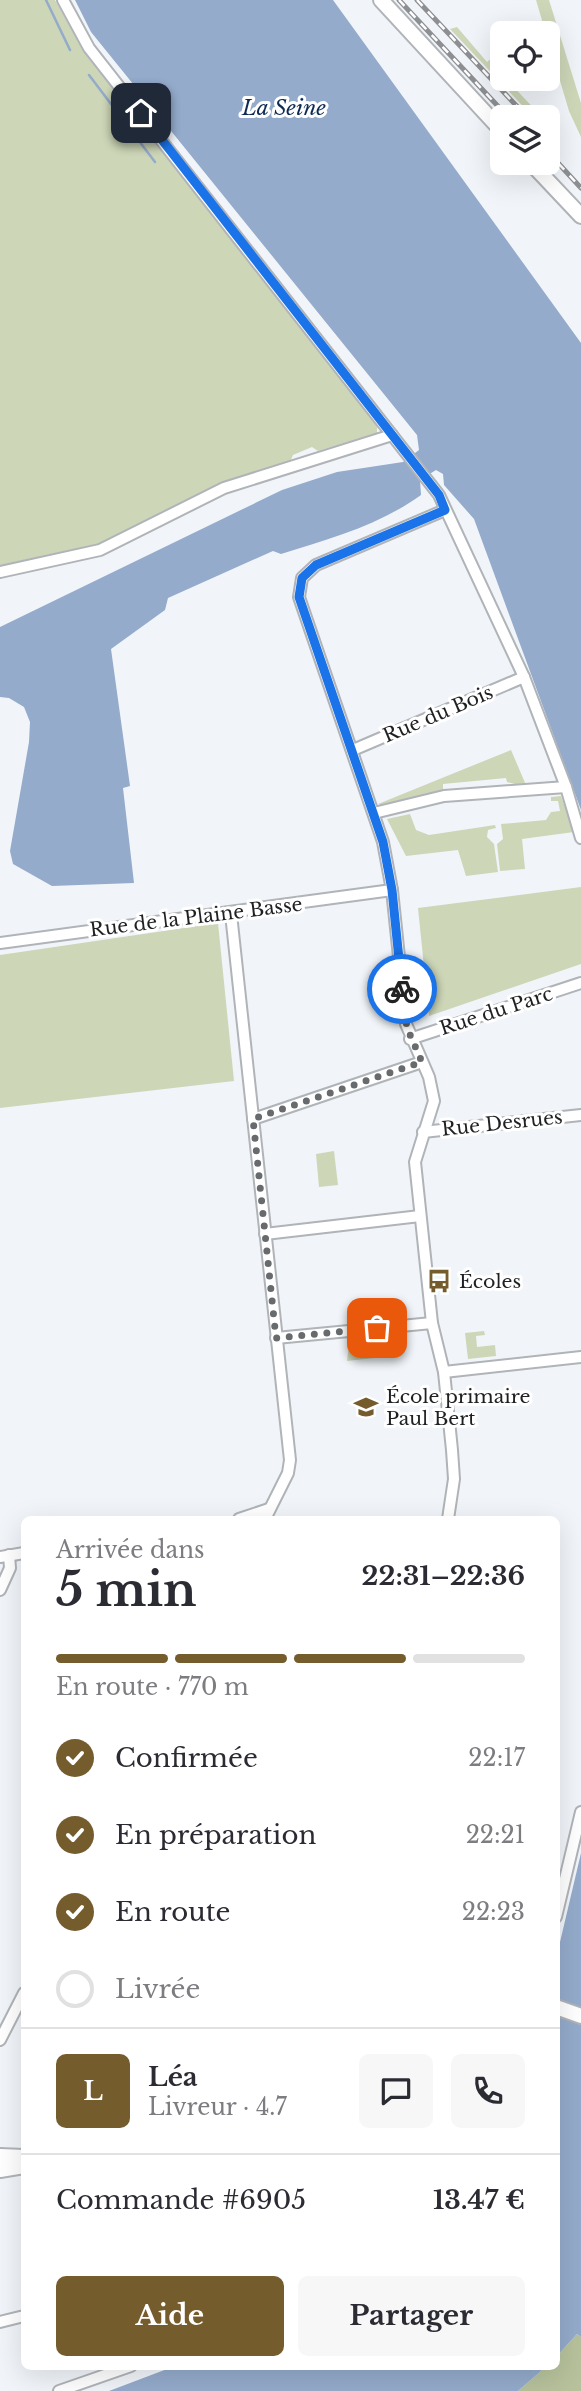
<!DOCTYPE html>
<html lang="fr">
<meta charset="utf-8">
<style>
:root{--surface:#fff;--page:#f7f7f7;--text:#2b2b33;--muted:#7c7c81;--line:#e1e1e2;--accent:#755c2d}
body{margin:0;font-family:"Libre Baskerville",serif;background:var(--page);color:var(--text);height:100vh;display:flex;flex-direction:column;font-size:26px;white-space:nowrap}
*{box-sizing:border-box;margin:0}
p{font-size:23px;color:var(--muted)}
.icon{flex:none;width:38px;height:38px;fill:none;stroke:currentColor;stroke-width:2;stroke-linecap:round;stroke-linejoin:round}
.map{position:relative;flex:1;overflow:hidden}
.sheet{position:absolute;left:21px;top:1516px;width:539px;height:854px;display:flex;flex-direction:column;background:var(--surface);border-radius:10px;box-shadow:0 7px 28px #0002}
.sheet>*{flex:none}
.tools{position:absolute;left:490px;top:21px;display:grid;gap:14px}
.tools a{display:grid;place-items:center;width:70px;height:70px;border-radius:10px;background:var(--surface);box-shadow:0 7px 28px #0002;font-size:35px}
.pin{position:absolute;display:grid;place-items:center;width:60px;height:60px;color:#fff;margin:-30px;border-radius:14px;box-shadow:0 4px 10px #0006}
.courier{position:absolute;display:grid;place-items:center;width:70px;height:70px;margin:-35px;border:5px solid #1a73e8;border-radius:50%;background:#fff;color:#222;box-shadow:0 2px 9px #0007}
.head em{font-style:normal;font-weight:800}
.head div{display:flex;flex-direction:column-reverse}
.head{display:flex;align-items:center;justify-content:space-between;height:119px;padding:0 35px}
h1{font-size:46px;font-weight:800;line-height:52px}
.bar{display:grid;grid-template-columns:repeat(4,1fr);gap:10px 7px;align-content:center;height:84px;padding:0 35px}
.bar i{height:9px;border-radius:5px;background:var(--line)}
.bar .selected{background:var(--accent)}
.bar p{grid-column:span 4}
.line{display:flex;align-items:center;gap:18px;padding:0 35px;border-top:2px solid var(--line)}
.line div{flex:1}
.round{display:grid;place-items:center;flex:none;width:74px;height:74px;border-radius:10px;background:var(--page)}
ol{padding:0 35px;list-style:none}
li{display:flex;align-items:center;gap:21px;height:77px}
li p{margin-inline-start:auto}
li .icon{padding:7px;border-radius:50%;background:var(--accent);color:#fff;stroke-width:4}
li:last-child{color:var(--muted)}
li i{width:38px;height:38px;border:4px solid var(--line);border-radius:50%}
.cta{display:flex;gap:14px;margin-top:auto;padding:14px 35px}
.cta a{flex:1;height:80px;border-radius:10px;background:var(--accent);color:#fff;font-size:28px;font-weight:800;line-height:80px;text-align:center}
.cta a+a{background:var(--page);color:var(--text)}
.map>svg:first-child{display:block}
.green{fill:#cdd6b7}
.forest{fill:#b7c29c}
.water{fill:#94abcb}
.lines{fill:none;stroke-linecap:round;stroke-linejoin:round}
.stream{stroke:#94abcb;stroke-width:2.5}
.minor-casing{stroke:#b0b4b8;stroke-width:14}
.major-casing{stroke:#b0b4b8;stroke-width:18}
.minor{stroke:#fff;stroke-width:10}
.major{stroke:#fff;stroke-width:14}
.rail-casing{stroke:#8d8f93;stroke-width:5}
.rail{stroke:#fff;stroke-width:2.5;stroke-dasharray:8;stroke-linecap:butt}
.done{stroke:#686b6d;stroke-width:7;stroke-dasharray:0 12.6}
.route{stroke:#1a73e8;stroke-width:9}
.labels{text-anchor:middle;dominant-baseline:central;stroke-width:6;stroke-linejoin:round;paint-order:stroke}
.street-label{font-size:19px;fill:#1f2022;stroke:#fff}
.poi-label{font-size:19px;fill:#1f2022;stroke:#fff;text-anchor:start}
.water-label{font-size:21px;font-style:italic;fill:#0c2a54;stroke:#fff}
</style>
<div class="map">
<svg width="581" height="2391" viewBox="0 0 581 2391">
<rect width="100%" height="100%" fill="#f1f5f9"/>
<!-- green -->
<g class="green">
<polygon points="0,0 55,0 86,55 361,402 377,427 377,433 318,451 312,447 293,455 290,462 218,485 98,544 0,565"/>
<polygon points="536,0 549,0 581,103 581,137 569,111"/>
<polygon points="457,27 487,62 502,49 502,79 506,79 542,117 533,117 450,29"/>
<polygon points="511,750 526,785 532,783 533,785 514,788 515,784 507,782 506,778 443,784 443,791 387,807 378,804"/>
<polygon points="561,796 574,832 522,839 525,869 500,871 497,844 503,839 501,824 546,820 551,812 560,811 558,801 551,801 551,797"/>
<polygon points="410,814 416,830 429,835 495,825 496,828 488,830 487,837 494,844 498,872 466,876 458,850 406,856 387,819"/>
<polygon points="581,887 581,964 429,1016 418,908"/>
<polygon points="218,923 234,1081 0,1108 0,955"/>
<polygon points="334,1151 338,1185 319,1187 316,1154"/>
<polygon points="484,1331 485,1335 476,1336 477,1347 495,1345 496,1356 468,1359 465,1333"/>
<polygon points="395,1340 401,1355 347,1361 349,1345"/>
</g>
<!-- forest -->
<polygon class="forest" points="577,2334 581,2337 581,2391 518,2391 547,2366 556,2366 557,2356"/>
<!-- water -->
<g class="water">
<path d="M 75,0 L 333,0 L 581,343 L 581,810 L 474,519 L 444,485 L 443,474 L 436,470 L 420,480 L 421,495 C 380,525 329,539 281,554 L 273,551 L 168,598 L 165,610 L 111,649 L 130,786 L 123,788 L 134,883 L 52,886 L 13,864 L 10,851 L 29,742 L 30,722 L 24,707 L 9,698 L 0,697 L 0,627 L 282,490 L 337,472 L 403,462 L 419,450 L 417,435 L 91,32 Z"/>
<polygon points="581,1853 581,2337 577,2334 557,2356 556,1959"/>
<polygon points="175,2366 547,2366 518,2391 109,2391"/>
</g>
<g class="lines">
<!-- stream -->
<g class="stream">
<polyline points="46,0 70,50"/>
<polyline points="89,75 155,162"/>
</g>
<!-- minor casing -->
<g class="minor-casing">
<g id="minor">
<polyline points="63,0 89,48 439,495 524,677 566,787 581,838"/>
<polyline points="445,510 316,565 302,578 299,597 383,842 392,890 406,1024 429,1077 434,1101 415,1162 432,1323 444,1372 452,1450 454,1479 448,1519"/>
<polyline points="0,572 100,550 224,488 392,435"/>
<polyline points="353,750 524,677"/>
<polyline points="374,813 444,796 566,787"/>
<polyline points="231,914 290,1460 288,1473 265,1519"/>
<polyline points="0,943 392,890"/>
<polyline points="410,1039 581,983"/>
<polyline points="253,1119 422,1062"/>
<polyline points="423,1132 581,1115"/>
<polyline points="265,1234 420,1216"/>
<polyline points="276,1338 432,1323"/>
<polyline points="444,1372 581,1357"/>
<polyline points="239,1519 269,1509"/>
<polyline points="0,1557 24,1553"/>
<polyline points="0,1590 10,1568 9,1555"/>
<polyline points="556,1917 581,1812"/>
<polyline points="0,2040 24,1993"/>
<polyline points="0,2322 24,2316"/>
<polyline points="59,2391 131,2366"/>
</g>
</g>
<!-- major casing -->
<g class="major-casing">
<g id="major">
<polyline points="381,0 502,131"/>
<polyline points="531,163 581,216"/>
<polyline points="556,2007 581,2016"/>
<polyline points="0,2156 24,2157"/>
<polyline points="0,2170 24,2166"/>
</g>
</g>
<!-- minor -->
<use href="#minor" class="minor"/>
<!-- major -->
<use href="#major" class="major"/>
<!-- rail casing -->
<g class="rail-casing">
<g id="rail">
<polyline points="399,0 508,117"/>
<polyline points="417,0 527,117"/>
<polyline points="548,152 581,188"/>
</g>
</g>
<!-- rail -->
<use href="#rail" class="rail"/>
</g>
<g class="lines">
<!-- done -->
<polyline class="done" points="377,1328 276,1338 253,1119 422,1062 407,1028 402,989"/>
<!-- route -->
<polyline class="route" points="141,113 439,495 445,510 316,565 302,578 299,597 383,842 392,890 402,989"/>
</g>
<!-- icons -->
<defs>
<g id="bus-bare" transform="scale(1.89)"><path d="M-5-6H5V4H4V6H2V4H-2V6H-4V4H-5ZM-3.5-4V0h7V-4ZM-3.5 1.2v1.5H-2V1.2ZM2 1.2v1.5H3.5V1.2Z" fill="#755c2d" stroke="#fff" stroke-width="2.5" paint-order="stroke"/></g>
<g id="school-bare" transform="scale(1.89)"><path d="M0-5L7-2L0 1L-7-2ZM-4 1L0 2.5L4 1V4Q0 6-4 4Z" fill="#755c2d" stroke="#fff" stroke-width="2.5" paint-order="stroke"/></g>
</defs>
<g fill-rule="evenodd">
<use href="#bus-bare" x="439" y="1281"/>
<use href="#school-bare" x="366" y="1407"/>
</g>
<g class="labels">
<!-- street labels -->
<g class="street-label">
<text transform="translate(438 714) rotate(-23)">Rue du Bois</text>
<text transform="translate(196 917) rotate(-7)">Rue de la Plaine Basse</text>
<text transform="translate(496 1011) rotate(-18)">Rue du Parc</text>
<text transform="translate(502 1123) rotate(-6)">Rue Desrues</text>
</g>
<!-- poi labels -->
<g class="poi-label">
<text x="459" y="1281">Écoles</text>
<text x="386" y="1396">École primaire<tspan x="386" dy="22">Paul Bert</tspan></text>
</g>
<!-- water labels -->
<g class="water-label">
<text x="284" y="108">La Seine</text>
</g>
</g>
</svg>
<div class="tools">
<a><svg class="icon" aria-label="locate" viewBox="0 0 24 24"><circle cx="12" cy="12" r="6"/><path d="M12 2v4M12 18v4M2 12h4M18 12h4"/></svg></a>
<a><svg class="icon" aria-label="layers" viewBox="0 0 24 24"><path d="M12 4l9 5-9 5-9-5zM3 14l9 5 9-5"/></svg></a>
</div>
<div class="pin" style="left:377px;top:1328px;background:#ea580c"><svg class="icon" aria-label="bag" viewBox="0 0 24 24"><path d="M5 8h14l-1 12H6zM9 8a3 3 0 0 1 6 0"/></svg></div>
<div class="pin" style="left:141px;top:113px;background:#1f2937"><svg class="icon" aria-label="home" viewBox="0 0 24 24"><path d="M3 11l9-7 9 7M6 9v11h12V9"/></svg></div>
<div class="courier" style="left:402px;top:989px"><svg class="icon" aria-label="bike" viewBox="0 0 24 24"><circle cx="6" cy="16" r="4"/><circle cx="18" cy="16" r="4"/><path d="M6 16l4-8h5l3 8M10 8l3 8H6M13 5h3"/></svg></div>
<section class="sheet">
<div class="head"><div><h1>5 min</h1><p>Arrivée dans</p></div><em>22:31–22:36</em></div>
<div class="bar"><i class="selected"></i><i class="selected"></i><i class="selected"></i><i></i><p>En route · 770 m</p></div>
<ol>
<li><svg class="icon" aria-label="check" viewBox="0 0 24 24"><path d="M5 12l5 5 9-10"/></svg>Confirmée<p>22:17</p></li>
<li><svg class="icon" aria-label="check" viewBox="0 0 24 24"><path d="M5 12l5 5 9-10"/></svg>En préparation<p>22:21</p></li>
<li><svg class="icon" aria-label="check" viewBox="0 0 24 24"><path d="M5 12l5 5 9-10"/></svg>En route<p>22:23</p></li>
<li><i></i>Livrée</li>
</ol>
<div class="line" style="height:126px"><b class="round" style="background:var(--accent);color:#fff">L</b><div><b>Léa</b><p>Livreur · 4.7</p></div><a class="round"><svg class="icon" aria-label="chat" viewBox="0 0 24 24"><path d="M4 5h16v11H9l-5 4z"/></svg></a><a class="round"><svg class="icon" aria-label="phone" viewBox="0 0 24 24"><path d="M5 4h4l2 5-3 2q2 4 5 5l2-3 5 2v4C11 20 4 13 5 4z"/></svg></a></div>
<div class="line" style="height:91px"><div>Commande #6905</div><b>13.47 €</b></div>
<div class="cta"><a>Aide</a><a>Partager</a></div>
</section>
</div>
